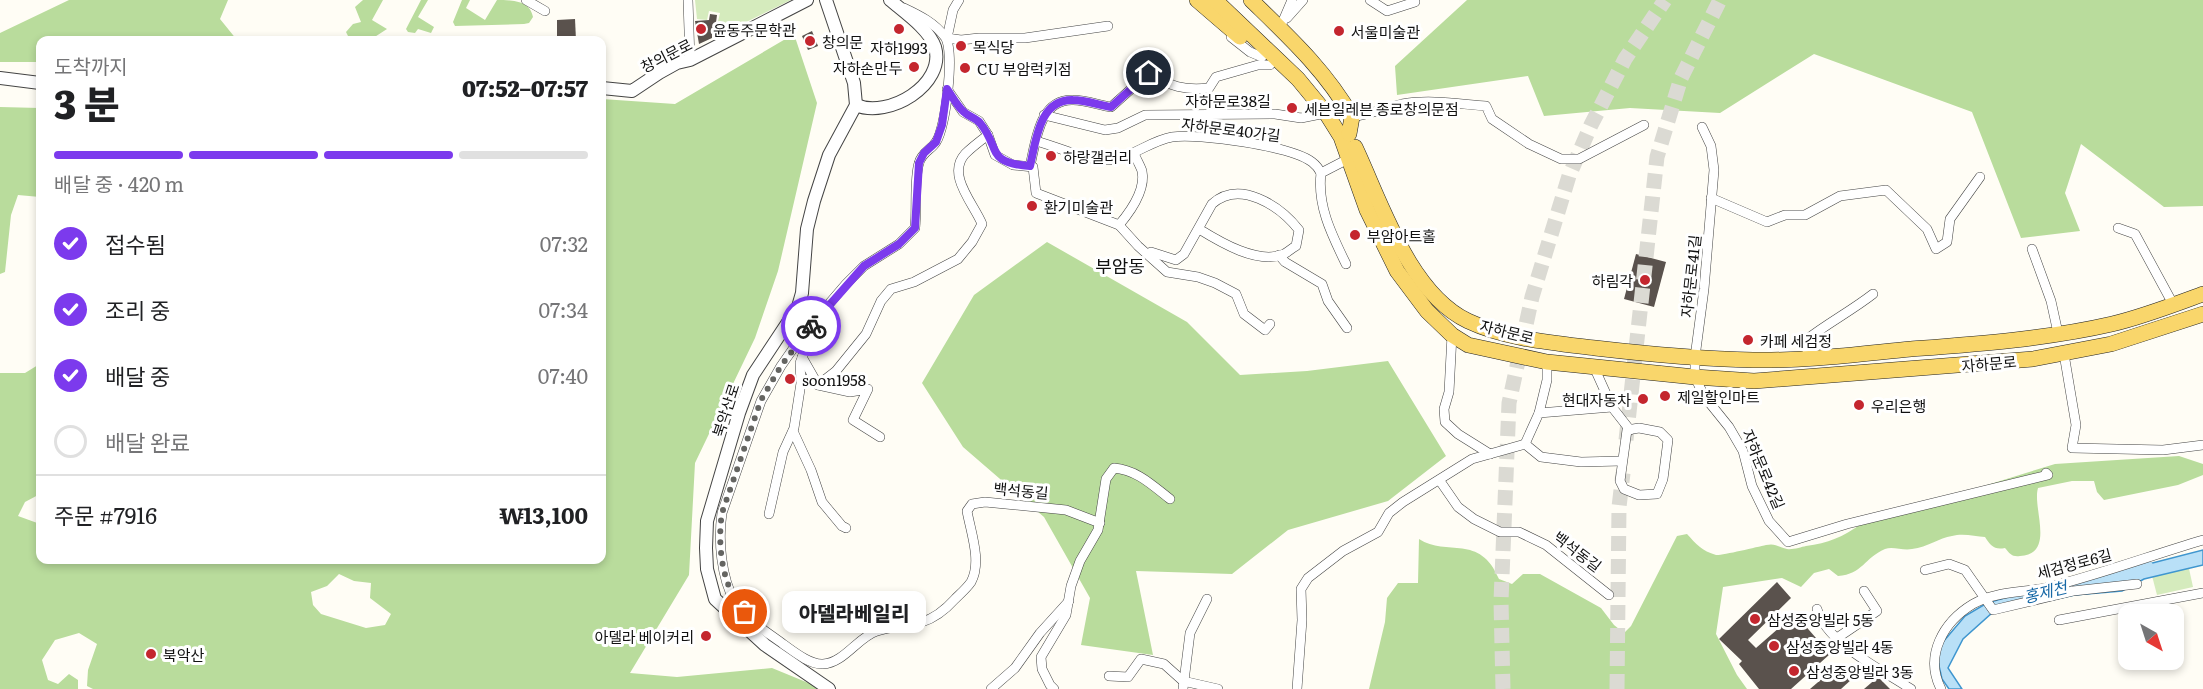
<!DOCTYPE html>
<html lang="ko">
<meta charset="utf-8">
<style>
:root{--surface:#fff;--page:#f2f2f2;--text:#202124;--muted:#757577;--line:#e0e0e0;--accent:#7c3aed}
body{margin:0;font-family:Literata,"Noto Sans KR",serif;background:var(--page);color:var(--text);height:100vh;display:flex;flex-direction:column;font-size:22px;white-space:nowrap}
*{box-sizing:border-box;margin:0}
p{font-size:20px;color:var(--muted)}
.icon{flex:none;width:33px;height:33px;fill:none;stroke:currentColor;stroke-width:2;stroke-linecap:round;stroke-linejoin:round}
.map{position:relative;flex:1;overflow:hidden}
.sheet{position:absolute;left:36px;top:36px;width:570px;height:528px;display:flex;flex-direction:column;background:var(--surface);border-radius:12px;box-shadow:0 3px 9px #0003}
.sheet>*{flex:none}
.needle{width:39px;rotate:141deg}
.controls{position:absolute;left:2118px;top:604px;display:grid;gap:12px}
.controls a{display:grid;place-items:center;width:66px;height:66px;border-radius:12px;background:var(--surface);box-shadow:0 3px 9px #0003;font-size:30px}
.pin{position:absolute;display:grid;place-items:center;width:51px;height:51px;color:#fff;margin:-26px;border:3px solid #fff;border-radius:50%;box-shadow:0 2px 6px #0007}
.courier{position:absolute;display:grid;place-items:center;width:60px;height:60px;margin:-30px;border:4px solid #7c3aed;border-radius:50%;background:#fff;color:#222;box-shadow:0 2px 8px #0007}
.bubble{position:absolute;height:42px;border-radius:12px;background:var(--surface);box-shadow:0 3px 9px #0003;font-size:20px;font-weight:800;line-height:42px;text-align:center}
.headline em{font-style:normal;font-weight:800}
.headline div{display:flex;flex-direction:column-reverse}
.headline{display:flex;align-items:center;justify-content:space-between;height:102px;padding:0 18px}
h1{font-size:39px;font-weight:800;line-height:45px}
.bar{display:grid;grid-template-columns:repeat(4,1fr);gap:9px 6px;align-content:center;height:72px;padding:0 18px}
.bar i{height:8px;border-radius:4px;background:var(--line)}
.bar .on{background:var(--accent)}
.bar p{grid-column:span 4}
.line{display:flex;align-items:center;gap:15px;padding:0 18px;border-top:2px solid var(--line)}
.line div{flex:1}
ol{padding:0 18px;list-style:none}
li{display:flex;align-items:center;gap:18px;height:66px}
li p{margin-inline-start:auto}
li .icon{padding:6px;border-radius:50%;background:var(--accent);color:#fff;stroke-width:4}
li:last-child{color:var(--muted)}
li i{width:33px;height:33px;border:3px solid var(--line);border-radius:50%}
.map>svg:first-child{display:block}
.green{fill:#d5ebbd}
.forest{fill:#b9dc9c;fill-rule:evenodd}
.water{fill:#b9e0f7;stroke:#3f96cf;stroke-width:1.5}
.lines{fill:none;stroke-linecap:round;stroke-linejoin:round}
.river{stroke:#b9e0f7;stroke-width:16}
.building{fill:#5a524d}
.trunk-tunnel{stroke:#dbdad3;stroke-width:15;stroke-dasharray:15 8;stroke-linecap:butt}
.minor-casing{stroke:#444;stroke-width:10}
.tertiary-casing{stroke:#444;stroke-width:14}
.primary-casing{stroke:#222;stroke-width:16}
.minor{stroke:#fff;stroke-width:9}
.tertiary{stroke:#fff;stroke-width:12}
.primary{stroke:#f9d66b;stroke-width:15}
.done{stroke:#646461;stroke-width:6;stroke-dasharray:0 10.8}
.route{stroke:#7c3aed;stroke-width:8}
.poi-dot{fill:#c4262e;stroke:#fff;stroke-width:2}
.labels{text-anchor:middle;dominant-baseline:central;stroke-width:6;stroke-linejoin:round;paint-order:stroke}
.poi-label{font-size:15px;fill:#111;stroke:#fff;text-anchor:start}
.street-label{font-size:15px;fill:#111;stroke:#fff}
.water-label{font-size:16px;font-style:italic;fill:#1768a6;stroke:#fff}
.quarter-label{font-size:18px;fill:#111;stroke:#fff}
</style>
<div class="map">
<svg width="2203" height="689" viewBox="0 0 2203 689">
<rect width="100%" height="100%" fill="#fffdf5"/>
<!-- green -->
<g class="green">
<polygon points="695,0 791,0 714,38 720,13 709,11 707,20 697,19"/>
<polygon points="2188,564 2193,587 2157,595 2151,572"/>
</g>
<!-- forest -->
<g class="forest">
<polygon points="69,0 228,0 220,19 237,40 40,40 40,62 0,62 0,33"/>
<polygon points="363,0 383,0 372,20 387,29 370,40 350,40 346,32 353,24 361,22 355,7"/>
<polygon points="421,0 428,0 418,17 434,27 431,33 418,29 415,33 408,32 406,29"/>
<path d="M 462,0 L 470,0 L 466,8 L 485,20 L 497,0 C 511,0 530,0 533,17 L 529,23 L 524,24 L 455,26 L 453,22 Z"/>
<polygon points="1467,0 2203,0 2203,206 2164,207 2081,144 2065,193 2080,231 2021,238 1972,112 1814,54 1720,113 1630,108 1544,116 1528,76 1397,95 1395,66"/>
<path d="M 794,34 L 817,103 L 778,271 L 755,338 L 695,463 L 689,575 L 630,673 L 677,677 L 772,668 L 823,689 L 93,689 L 87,686 L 88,670 L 97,644 L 79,633 L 55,640 L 42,660 L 48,680 L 58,684 L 69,674 L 78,680 L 78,689 L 0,689 L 0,373 L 25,373 L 38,365 L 40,365 L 40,494 L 25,502 L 18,516 L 40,524 L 40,560 L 602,560 L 602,99 L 675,104 ZM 339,574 L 354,581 L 371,583 L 370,598 L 391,614 L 385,625 L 366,628 L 321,614 L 313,605 L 311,592 L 327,586 Z"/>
<polygon points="0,107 40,108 40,197 18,195 11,215 5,272 0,274"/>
<polygon points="1047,242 1187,322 1240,375 1307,371 1388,361 1446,456 1388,501 1288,530 1232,574 1136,571 1153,655 1081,645 1090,598 1044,517 963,447 922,383 974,295"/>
<path d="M 2179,456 L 2203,464 L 2203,475 L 2178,485 L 2104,500 L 2097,492 L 2094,481 L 2072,481 L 2038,488 C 2032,508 2056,554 2020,556 C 2012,557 2010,554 2005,548 C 1994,550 1991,546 1985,537 C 1975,536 1962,533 1952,536 C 1939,538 1928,547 1912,549 C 1903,551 1893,546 1885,549 C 1864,558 1863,574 1838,576 L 1829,569 L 1814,573 L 1801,587 L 1782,578 L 1723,587 L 1716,634 L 1737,675 L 1747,689 L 1369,689 L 1385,622 L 1387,598 L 1398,583 L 1418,583 L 1419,539 C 1447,557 1480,533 1499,579 L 1512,584 L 1523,574 L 1540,574 L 1601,608 L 1614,625 L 1624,633 L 1631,626 L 1677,536 L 1687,534 C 1696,544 1702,551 1716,555 C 1720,556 1757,547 1766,545 C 1776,543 1778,547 1787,549 C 1793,550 1801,547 1806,546 C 1828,543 1843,537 1861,524 L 2055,464 Z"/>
</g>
<!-- water -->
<polygon class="water" points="2203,550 2203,565 2144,579 2122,591 2075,595 1992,613 1963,639 1948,668 1962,689 1949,689 1942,679 1937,657 1943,642 1965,616 1987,603 2022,593 2095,582 2112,583 2133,568"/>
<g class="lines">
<!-- river -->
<polyline class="river" points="2042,593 2146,568"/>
</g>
<!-- building -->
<g class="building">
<polygon points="710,14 717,15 715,30 712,29 712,38 699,44 695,21 709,20"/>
<polygon points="575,19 576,40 557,38 557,20"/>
<polygon points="812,31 818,46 808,50 802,36"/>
<polygon points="1636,254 1666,262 1654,307 1624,299"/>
<polygon points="1777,582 1791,598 1748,640 1756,648 1795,614 1830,654 1791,689 1759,689 1739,664 1742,661 1719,639"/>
<polygon points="1838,665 1852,679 1841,689 1810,689"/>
<polygon points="1878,677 1890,689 1864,689"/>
</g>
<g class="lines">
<!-- trunk-tunnel -->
<g class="trunk-tunnel">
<polyline points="1626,440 1657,157 1681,78 1720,0"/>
<polyline points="1503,689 1501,601 1509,403 1532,297 1569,176 1591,125 1625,59 1665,0"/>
<polyline points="1617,689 1619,507 1623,473"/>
</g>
<!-- minor casing -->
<g class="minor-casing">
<g id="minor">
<polyline points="526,0 545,11"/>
<polyline points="688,0 690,60"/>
<polyline points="959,0 953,10 947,38 961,40 979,38 1025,38 1108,26"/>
<polyline points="1370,0 1387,11 1415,2"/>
<path d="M 904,8 C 919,15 935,23 945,37 C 955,50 946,128 936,142 C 931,150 922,152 919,163 C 914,179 917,209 915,228 L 899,244 L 864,266 L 846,284 L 804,333 L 781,366 L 761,401 L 722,513 C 718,540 721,578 735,602 C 745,619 767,632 783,644 C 793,651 810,665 823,664 C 844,663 858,637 877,631 C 891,626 907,627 922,622 C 935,618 946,609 955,599 C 960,594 967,588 971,582 C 982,562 971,533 967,511 L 972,504 L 985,502 L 1066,510 L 1100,523"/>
<polyline points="1287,18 1303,0"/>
<polyline points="1280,28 1292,0"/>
<polyline points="1231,37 1250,52 1262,57"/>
<polyline points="947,89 963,112 979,121 988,135 995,155 1013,165 1033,167 1036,193 1119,225 1138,246 1167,272 1198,277 1215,283 1236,294 1244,314 1265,330 1270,324"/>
<polyline points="1044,115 1105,130 1118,128 1145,115 1275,114 1301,118 1326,113"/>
<path d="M 1352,117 C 1370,114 1385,108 1402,104 C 1429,99 1459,104 1486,106 L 1492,119 L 1529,144 L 1561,159 L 1579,159 L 1644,125"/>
<polyline points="1702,127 1711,146 1714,170 1704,289 1695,357 1695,377 1704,396 1729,427 1743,451 1752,486 1769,521 1788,542 1847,524 2048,475 2046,473"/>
<path d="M 1036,141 C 1059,147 1084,160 1107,160 C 1131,159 1149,141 1172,137 C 1199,133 1291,146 1312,162 C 1316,165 1319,169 1321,173"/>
<path d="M 1030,166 C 1036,141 1039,99 1073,100 C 1085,100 1099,105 1111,107 L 1149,73 C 1170,86 1184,91 1209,88 L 1216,77 L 1258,65 L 1270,65"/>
<polyline points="1711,198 1767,222 1785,215 1805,215 1840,196 1886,190 1927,229 1936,249 1947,242 1950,219 1980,177"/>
<path d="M 1119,225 C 1130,212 1146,190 1142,171 C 1140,165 1136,159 1134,153"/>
<polyline points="2118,228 2135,234 2173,304"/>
<polyline points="2032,249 2051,301 2058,333"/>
<path d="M 1151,252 L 1176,260 L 1184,254 L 1212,204 C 1240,179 1280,206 1299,230 L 1296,246 C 1292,248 1288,252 1284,254 C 1258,265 1220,242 1199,229"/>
<polyline points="1279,255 1285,262 1322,284 1328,301 1347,328"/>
<path d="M 1346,264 C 1332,235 1317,206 1321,173 L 1350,158"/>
<polyline points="1452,335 1449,392 1444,409 1445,422 1458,434 1490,454"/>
<polyline points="2064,354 2076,425 2072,448 2163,450 2203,445"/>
<polyline points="802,357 818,385 850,392 868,389 853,420 880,437"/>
<path d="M 1808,358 L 1806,340 C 1828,323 1851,311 1873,294"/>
<polyline points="1594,367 1612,407"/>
<path d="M 818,385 L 836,371 L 866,334 L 881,301 L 891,289 L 914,282 L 958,259 L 972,242 L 982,224 C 974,204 946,175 965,154 C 972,147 980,141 988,135"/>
<polyline points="1539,413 1547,380 1547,362"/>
<polygon points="1639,428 1660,432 1668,440 1663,479 1657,494 1639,495 1624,489 1620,481 1627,430"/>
<polyline points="793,431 811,470 822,502 842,526 846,528"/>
<polyline points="1525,444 1539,413 1612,407 1630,430"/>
<polyline points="1440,481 1458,507 1474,519 1500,532 1519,532 1546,545 1609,595"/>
<polyline points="769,514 783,452 794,428 801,383 800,363 815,325"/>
<polyline points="1925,570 1949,564 1965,570 1993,610 2073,591 2137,584"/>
<path d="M 1817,609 C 1827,644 1881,669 1911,689"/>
<polyline points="2059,620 2203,593"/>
<polyline points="1837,638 1877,611 1864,591"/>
<polyline points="1109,676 1128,677 1141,659 1164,664 1183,681 1218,689"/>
<polyline points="991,689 1015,668 1040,633 1069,601"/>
<path d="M 1054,689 L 1050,685 L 1042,669 L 1041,657 L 1066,615 L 1071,586 L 1080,561 L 1098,530 L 1106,479 L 1114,468 C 1137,470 1152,485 1170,499"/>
<polyline points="1183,689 1190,633 1207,599"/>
<polyline points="1297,689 1302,620 1301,589 1308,578 1343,551 1378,532 1389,513 1403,502 1472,459 1525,444 1541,457 1581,462 1621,461"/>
<path d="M 1941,689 C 1924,656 1943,622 1973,604 C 1995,591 2024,593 2049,587 C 2101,574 2152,555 2203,540"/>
</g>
</g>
<!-- tertiary casing -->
<g class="tertiary-casing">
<g id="tertiary">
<polyline points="826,0 854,83 856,105 829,155 814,201 807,229 802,293 798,307 753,375 739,413 707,521 706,548 707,569 715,599 765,645 829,689"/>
<polyline points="0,78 40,83"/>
<polyline points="602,88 632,91 659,73 677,63 690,60 807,0"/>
<path d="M 856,105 C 888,119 946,85 935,47 C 929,29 904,12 890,0"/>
</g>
</g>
<!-- primary casing -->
<g class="primary-casing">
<g id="primary">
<polyline points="1197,0 1240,37"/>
<polyline points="1215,0 1298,79 1326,113 1341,137 1367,210 1397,271 1427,311 1452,335 1468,345 1547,362 1695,377 1754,381 2033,359 2111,344 2203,314"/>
<path d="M 1251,0 C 1289,37 1326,71 1352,117 L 1349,134"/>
<path d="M 1355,147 C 1381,202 1409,293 1468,321 C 1506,339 1554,343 1595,348 C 1647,354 1700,359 1753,360 C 1806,361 1859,354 1911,349 C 1977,344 2047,339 2112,324 C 2142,317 2173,305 2203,294"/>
</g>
</g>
<!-- minor -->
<use href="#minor" class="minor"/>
<!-- tertiary -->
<use href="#tertiary" class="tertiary"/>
<!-- primary -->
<use href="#primary" class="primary"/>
</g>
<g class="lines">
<!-- done -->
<path class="done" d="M 745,612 C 722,589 717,545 722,513 L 761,400 L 781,366 L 811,326"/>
<!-- route -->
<path class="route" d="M 811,326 L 864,266 L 899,244 L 915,228 L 919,163 L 924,153 L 936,142 L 942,125 L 947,89 C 952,96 957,106 964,112 C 969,117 976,118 980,123 C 1001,148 985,163 1030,166 C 1036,141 1039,99 1073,100 C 1085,100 1099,105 1111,107 L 1149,73"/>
</g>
<!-- markers -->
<g class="poi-dot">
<circle cx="701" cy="29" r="6"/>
<circle cx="899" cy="29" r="6"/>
<circle cx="1339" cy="31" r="6"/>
<circle cx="810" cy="41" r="6"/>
<circle cx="961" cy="46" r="6"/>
<circle cx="914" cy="67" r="6"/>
<circle cx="965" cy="68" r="6"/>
<circle cx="1292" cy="108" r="6"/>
<circle cx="1051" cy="156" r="6"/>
<circle cx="1032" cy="206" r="6"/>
<circle cx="1355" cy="235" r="6"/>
<circle cx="1645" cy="280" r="6"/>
<circle cx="1748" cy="340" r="6"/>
<circle cx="790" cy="379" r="6"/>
<circle cx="1665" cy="396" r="6"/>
<circle cx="1643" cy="399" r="6"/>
<circle cx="1859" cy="405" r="6"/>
<circle cx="1755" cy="619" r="6"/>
<circle cx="706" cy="636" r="6"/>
<circle cx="1774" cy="646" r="6"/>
<circle cx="151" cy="654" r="6"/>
<circle cx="1794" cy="671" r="6"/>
</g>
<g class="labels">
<!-- poi labels -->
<g class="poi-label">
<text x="713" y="29">윤동주문학관</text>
<text x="1351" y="31">서울미술관</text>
<text x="822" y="41">창의문</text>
<text x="973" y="46">목식당</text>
<text x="899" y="47" text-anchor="middle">자하1993</text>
<text x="902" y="67" text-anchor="end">자하손만두</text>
<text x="977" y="68">CU 부암럭키점</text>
<text x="1304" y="108">세븐일레븐 종로창의문점</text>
<text x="1063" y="156">하랑갤러리</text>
<text x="1044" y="206">환기미술관</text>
<text x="1367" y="235">부암아트홀</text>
<text x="1633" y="280" text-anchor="end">하림각</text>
<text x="1760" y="340">카페 세검정</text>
<text x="802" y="379">soon1958</text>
<text x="1677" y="396">제일할인마트</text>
<text x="1631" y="399" text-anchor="end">현대자동차</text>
<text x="1871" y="405">우리은행</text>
<text x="1767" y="619">삼성중앙빌라 5동</text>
<text x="694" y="636" text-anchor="end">아델라 베이커리</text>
<text x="1786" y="646">삼성중앙빌라 4동</text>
<text x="163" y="654">북악산</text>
<text x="1806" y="671">삼성중앙빌라 3동</text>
</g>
<!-- street labels -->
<g class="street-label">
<text transform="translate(666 55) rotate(-27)">창의문로</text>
<text x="1228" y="100">자하문로38길</text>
<text transform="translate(1231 129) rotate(7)">자하문로40가길</text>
<text transform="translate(1690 276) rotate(-84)">자하문로41길</text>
<text transform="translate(1507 331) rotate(14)">자하문로</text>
<text transform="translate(1989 363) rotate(-5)">자하문로</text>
<text transform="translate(725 410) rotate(-72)">북악산로</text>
<text transform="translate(1764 469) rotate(67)">자하문로42길</text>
<text transform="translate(1021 490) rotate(5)">백석동길</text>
<text transform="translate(1578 551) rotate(37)">백석동길</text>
<text transform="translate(2074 563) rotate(-15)">세검정로6길</text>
</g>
<!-- water labels -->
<g class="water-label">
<text transform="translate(2045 591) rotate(-14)">홍제천</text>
</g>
<!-- quarter labels -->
<g class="quarter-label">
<text x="1120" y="265">부암동</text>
</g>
</g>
</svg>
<div class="controls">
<a><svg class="needle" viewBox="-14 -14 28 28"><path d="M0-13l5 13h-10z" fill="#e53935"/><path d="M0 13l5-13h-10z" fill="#757577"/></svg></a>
</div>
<div class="pin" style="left:745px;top:612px;background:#ea580c"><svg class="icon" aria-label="bag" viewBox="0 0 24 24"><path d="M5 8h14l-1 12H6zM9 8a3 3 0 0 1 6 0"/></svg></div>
<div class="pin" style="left:1149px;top:73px;background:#1f2937"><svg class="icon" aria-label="home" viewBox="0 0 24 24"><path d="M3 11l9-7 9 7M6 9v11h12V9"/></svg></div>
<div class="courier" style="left:811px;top:326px"><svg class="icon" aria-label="bike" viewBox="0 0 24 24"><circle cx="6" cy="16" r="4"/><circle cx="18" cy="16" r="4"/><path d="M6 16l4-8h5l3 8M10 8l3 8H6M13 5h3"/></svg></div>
<div class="bubble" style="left:782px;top:591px;width:144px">아델라베일리</div>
<section class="sheet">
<div class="headline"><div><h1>3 분</h1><p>도착까지</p></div><em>07:52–07:57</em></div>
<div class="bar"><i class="on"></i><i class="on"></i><i class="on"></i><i></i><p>배달 중 · 420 m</p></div>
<ol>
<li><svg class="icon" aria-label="check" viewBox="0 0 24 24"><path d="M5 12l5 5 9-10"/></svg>접수됨<p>07:32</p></li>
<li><svg class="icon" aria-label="check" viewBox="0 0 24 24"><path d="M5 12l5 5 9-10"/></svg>조리 중<p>07:34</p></li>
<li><svg class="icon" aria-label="check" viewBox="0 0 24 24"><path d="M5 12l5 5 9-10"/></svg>배달 중<p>07:40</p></li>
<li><i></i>배달 완료</li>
</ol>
<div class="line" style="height:78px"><div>주문 #7916</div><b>₩13,100</b></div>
</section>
</div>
